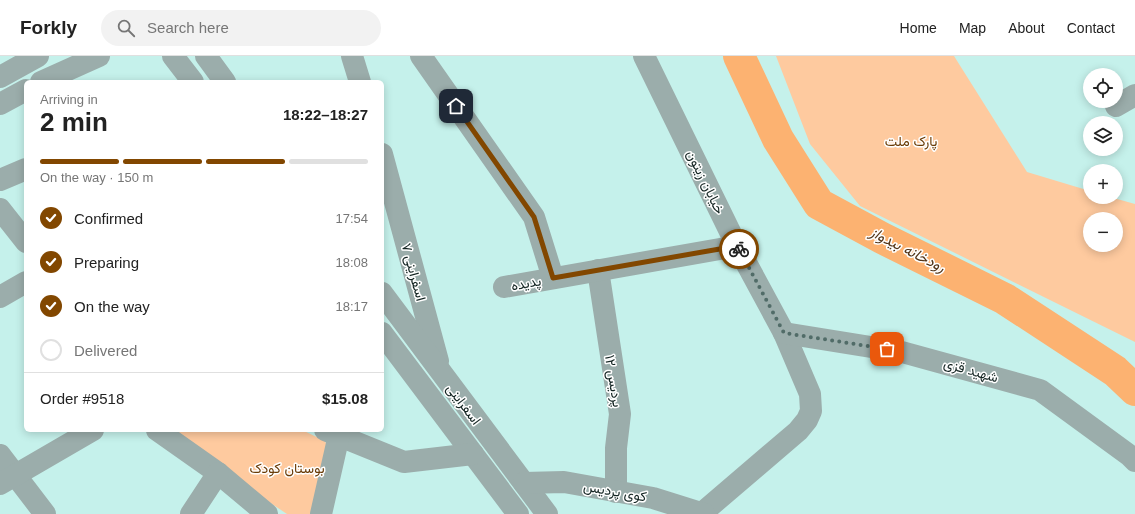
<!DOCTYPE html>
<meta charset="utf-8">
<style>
:root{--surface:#fff;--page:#f2f2f2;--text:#222;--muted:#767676;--line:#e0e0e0;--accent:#824700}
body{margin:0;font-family:Arial,Vazirmatn,sans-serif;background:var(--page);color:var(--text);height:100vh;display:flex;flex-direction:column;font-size:15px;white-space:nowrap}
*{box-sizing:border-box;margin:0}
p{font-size:13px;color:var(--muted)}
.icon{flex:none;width:22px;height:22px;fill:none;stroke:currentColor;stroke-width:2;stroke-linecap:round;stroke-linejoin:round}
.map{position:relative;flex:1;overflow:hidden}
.side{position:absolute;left:24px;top:24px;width:360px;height:352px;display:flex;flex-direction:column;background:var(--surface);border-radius:6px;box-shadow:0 2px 10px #0003}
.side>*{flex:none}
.fabs{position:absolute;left:1083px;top:12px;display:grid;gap:8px}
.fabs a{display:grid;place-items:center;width:40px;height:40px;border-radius:50%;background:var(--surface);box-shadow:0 2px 10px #0003;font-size:20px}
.pin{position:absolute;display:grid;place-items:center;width:34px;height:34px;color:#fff;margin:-17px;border-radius:8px;box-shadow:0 2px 6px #0006}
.courier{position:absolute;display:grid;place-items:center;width:40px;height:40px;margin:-20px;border:3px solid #824700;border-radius:50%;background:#fff;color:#222;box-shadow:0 1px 5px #0007}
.overview em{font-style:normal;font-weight:800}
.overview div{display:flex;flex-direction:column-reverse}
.overview{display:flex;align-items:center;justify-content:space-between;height:68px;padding:0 16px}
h1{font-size:26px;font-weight:800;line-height:30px}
.bar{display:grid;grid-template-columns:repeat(4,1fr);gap:6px 4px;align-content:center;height:48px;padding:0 16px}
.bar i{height:5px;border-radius:3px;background:var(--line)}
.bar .on{background:var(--accent)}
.bar p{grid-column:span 4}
.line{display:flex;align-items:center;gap:10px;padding:0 16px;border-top:1px solid var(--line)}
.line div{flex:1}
ol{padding:0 16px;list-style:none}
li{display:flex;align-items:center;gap:12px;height:44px}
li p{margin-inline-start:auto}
li .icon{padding:4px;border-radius:50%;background:var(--accent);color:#fff;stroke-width:4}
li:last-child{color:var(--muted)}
li i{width:22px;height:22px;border:2px solid var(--line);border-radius:50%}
header{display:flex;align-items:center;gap:24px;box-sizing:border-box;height:56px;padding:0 20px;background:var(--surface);border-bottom:1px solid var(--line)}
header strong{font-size:19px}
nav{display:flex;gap:22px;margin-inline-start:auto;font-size:14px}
.search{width:280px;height:36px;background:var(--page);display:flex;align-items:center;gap:10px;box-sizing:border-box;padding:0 14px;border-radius:22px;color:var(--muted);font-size:15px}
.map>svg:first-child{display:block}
.green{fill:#feca9f;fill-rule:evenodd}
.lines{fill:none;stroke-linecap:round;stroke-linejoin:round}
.river{stroke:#fcb271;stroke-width:32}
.minor{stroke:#9badab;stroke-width:22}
.done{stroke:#516c68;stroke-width:4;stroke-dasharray:0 7.2}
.route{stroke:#824700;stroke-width:5}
.labels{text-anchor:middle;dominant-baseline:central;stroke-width:3;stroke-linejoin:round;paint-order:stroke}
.park-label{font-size:14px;fill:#693b06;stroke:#fff}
.street-label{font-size:14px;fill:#132422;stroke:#fff}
.water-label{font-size:15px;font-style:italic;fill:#533519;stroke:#fff}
</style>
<header>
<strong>Forkly</strong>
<div class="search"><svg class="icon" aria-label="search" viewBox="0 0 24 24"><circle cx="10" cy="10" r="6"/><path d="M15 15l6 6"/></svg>Search here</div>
<nav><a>Home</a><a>Map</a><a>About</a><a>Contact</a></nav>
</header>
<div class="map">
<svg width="1135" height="458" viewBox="0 0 1135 458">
<rect width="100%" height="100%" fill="#c5f1eb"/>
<!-- green -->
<g class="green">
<path d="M 776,0 L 954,0 L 1027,116 L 1090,135 L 1090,141 L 1110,141 L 1135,148 L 1135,286 L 860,150 L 810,88 ZM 1090,163 L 1116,163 L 1116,189 L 1090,189 Z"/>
<polygon points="161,374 302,374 325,385 331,399 315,458 287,458"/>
</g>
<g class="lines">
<!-- river -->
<polyline class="river" points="739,0 778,83 819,148 882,182 1005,243 1115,315 1135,334"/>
<!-- minor -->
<g class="minor">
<polyline points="173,0 193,26"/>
<polyline points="206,0 225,26"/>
<polyline points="352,0 360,26"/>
<polyline points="421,0 534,161 553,222"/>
<polyline points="644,0 737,190 784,277 810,338 811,355 807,364 798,375 702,457"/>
<polyline points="0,21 38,0"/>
<polyline points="41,26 99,0"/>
<polyline points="0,48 26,34"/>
<polyline points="1116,50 1135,39"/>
<polyline points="382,98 438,305"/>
<polyline points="0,124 26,113"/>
<polyline points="0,153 26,186"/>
<polyline points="598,214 620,358 616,392 616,436"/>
<polyline points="504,231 737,190"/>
<polyline points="382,237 547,458"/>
<polyline points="0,241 26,226"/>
<polyline points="382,277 518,458"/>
<polyline points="784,277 902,296 1040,334 1129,399 1135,405"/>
<polyline points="157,374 218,417 267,458"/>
<polyline points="325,374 404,406 473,398"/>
<polyline points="0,399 45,458"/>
<polyline points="524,427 564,426 653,442 704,458"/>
<polyline points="0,428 93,374"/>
<polyline points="191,458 218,417"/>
<polyline points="321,458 339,379"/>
</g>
</g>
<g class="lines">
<!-- done -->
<polyline class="done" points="739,193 784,277 887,293"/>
<!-- route -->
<polyline class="route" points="456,50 534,161 553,222 737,190 739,193"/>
</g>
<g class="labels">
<!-- park labels -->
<g class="park-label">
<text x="911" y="85">پارک ملت</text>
<text x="287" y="412">بوستان کودک</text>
</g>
<!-- street labels -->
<g class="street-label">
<text transform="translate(706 126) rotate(64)">خیابان زیتون</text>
<text transform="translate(414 216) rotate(75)">اسفراینی ۷</text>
<text transform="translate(526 227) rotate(-10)">پدیده</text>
<text transform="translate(971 314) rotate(16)">شهید قزی</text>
<text transform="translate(614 325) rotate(81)">پردیس ۱۲</text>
<text transform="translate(464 348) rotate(53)">اسفراینی</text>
<text transform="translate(615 435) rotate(10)">کوی پردیس</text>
</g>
<!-- water labels -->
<g class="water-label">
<text transform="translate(908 193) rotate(27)">رودخانه بیدواز</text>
</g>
</g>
</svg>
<div class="fabs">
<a><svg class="icon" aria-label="locate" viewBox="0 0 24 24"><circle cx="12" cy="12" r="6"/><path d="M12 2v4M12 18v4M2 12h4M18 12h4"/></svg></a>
<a><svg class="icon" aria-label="layers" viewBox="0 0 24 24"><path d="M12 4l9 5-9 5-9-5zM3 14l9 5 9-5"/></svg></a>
<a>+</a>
<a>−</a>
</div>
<div class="pin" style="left:887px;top:293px;background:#ea580c"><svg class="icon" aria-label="bag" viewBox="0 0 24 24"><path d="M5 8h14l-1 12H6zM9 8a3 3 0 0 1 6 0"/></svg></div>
<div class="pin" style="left:456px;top:50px;background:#1f2937"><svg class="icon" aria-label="home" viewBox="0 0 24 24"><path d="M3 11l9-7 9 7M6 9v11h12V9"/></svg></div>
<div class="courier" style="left:739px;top:193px"><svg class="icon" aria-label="bike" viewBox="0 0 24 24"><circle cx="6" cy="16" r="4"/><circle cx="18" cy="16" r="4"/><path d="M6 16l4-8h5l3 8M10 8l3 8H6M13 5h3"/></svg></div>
<section class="side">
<div class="overview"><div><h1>2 min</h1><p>Arriving in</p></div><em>18:22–18:27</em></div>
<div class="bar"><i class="on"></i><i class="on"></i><i class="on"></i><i></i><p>On the way · 150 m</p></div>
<ol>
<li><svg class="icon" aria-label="check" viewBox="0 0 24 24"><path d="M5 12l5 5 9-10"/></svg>Confirmed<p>17:54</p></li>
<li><svg class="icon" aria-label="check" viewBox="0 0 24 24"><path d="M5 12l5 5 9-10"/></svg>Preparing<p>18:08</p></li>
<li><svg class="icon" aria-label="check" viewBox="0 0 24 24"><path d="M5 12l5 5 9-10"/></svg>On the way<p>18:17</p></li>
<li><i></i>Delivered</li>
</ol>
<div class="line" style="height:52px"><div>Order #9518</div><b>$15.08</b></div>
</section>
</div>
